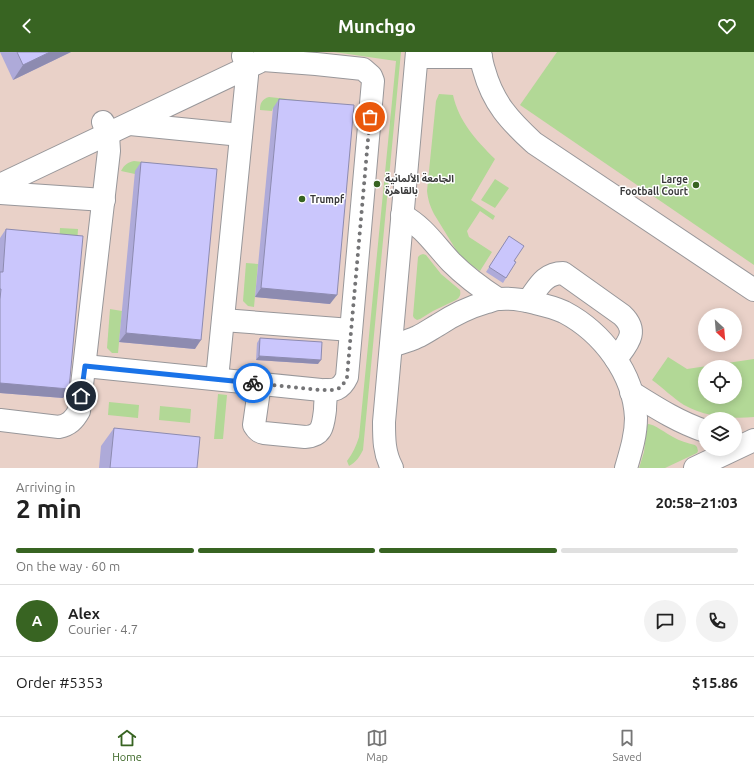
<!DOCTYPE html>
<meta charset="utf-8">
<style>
:root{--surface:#fff;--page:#f2f2f2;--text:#222;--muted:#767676;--line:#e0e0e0;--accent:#386422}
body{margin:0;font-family:Ubuntu,"Noto Sans Arabic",sans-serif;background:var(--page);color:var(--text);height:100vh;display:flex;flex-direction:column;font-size:15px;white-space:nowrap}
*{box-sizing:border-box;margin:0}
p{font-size:13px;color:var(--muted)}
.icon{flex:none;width:22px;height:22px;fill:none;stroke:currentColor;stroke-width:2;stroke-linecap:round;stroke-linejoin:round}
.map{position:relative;height:416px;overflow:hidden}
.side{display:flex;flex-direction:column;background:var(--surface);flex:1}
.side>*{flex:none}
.needle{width:26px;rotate:154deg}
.buttons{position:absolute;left:698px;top:256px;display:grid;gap:8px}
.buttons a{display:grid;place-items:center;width:44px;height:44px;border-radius:50%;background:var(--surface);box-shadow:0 2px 10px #0003;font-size:20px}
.pin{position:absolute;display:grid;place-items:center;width:34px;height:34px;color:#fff;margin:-17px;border:2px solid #fff;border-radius:50%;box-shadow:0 1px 4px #0007}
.courier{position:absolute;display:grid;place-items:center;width:40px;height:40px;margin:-20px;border:3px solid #1a73e8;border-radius:50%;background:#fff;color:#222;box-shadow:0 1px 5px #0007}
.overview em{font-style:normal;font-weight:600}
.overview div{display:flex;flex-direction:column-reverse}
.overview{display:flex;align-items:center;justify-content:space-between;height:68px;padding:0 16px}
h1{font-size:26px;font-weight:600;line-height:30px}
.bar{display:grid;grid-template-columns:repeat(4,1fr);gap:6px 4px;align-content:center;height:48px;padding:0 16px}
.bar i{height:5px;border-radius:3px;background:var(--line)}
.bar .active{background:var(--accent)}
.bar p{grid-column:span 4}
.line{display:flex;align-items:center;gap:10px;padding:0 16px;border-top:1px solid var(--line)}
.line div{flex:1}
.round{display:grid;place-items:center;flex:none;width:42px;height:42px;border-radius:21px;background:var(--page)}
header{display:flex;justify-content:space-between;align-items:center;height:52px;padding:0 16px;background:var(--accent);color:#fff;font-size:18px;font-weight:600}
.dock{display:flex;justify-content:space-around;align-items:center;height:56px;border-top:1px solid var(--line);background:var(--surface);font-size:11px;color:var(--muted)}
.dock a{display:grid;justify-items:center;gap:2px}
.dock .active{color:var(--accent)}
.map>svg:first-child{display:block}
.education{fill:#e9d1c8;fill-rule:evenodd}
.green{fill:#b2d896;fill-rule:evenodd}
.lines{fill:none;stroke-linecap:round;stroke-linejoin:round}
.minor-casing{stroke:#98979a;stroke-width:24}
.minor{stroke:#fff;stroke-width:22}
.wall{fill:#aeaad9}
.shaded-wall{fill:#8d8bb0}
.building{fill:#cac6fc;stroke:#8d8bb0}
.done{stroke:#747476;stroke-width:4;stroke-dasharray:0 7.2}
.route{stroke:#1a73e8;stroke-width:5}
.poi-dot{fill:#386422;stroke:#fff;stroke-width:1.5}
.labels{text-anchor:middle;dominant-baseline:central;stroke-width:3;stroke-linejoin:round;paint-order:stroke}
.poi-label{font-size:10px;font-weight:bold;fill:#3a3a3b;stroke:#fff;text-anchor:start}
</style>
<header><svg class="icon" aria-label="back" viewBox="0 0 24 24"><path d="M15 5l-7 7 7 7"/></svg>Munchgo<svg class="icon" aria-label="heart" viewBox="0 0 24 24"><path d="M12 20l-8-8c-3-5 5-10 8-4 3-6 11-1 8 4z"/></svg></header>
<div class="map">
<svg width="754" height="416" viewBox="0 0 754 416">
<rect width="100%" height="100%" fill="#e1e0e4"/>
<!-- education -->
<path class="education" d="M 0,0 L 754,0 L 754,416 L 0,416 ZM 705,263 L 735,263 L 735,293 L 705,293 ZM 705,315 L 735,315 L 735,345 L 705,345 ZM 705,367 L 735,367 L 735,397 L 705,397 Z"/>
<!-- green -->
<g class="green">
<path d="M 334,0 L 401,0 L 363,398 C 359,406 356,410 349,414 L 347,409 C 353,401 356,394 359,385 L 396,9 Z"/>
<polygon points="557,0 754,0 754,213 520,53"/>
<path d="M 439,42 L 453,43 C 459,70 476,88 495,107 L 471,148 L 495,164 L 493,168 L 480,159 L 467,179 L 469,185 L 492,200 L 480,219 L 461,206 L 434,162 C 430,154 428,148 427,139 L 436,49 Z"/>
<path d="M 269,45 L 297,48 L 296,58 L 273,56 L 272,59 L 260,58 C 260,51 262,47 269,45 Z"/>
<path d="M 134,109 L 152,111 L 135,122 L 121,119 C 124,113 128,110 134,109 Z"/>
<polygon points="495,127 509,136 495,156 481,148"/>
<polygon points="60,176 78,177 77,193 59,192"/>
<path d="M 423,202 L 426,203 L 441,222 L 460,238 C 461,243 460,245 456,248 L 433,259 L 420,267 L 417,268 L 414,266 L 413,264 L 418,205 L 420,203 Z"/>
<polygon points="246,211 258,212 254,255 248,254 243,249"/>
<polygon points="110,257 122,259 118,301 112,301 107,296"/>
<path d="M 668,305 L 687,317 L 754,307 L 754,365 C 730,367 706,365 684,353 C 673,346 663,336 652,328 ZM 705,315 L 735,315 L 735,345 L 705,345 Z"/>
<polygon points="218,342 227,343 223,387 214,387"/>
<polygon points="109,350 139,353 138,366 108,363"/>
<polygon points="160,354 191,357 190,371 159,368"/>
<path d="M 648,372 C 654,372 667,382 673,385 C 680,389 687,391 695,393 L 697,395 L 698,399 L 697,401 L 665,416 L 639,416 L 644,400 L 647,374 Z"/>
</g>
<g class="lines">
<!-- minor casing -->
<g class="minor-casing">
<g id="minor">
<path d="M 480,0 C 481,6 482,12 484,18 C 493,51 510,69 534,91 L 754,238"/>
<polyline points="417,5 481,5"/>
<polyline points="130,72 241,83"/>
<polyline points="0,133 259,10"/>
<polyline points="0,141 104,148"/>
<path d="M 402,163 C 424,175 435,193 451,210 C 466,225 481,236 498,247"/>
<path d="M 528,249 C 538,236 544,221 563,221 L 622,263 C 640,280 627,292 616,307"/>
<polyline points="223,268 351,278"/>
<path d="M 391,294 C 400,291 409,289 417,285 C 424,282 431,277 438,273 C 453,263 470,255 487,250 C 491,249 495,247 499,247 C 510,246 524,248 535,251 C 544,253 555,256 564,260 C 602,280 634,321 636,366 C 636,383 631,399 626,416"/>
<path d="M 85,314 L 321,338 C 334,339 341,338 347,325 L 373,29 L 371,24 L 363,17 L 316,12 L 263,8"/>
<polyline points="217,327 247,24 247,16 243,4"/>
<path d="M 260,331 L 254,373 C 257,378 259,380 264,381 L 305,385 C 323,384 323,373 325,358 C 325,351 326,345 326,338"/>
<path d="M 631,340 C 655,355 678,370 705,379"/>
<path d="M 0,368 L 59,375 C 69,373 74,368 79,359 L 109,99 L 108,83 L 103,70"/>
<path d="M 392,416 C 384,401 384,387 384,370 L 417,0"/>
<polyline points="695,416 754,388"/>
</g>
</g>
<!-- minor -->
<use href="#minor" class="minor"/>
</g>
<!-- wall -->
<g class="wall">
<polygon points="0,0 71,0 13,28"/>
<polygon points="279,47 330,252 255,245 273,56"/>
<polygon points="141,110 195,297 119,290 135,119"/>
<polygon points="6,177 69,337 63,346 0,341 0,186"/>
<polygon points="509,184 514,209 506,226 503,231 486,220"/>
<polygon points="260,286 318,312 256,308 257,291"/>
<polygon points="114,376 197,416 99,416 101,394"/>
</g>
<!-- shaded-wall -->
<g class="shaded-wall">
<polygon points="50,0 71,0 13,28 23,13"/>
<polygon points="261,236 337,243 330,252 255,245"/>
<polygon points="126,281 201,288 195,297 119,290"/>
<polygon points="259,304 321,308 318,312 256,308"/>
<polygon points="0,331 69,337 63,346 0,341"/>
</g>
<!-- building -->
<g class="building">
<polygon points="17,0 50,0 23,13"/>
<polygon points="279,47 354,53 337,243 261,236"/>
<polygon points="141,110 217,117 201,288 126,281"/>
<polygon points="6,177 83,184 69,337 0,331 0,247 1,237 0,237 0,220 3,220"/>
<polygon points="509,184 524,194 514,209 516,210 506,226 489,215"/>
<polygon points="260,286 322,290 321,308 259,304"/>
<polygon points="114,376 200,385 197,416 110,416"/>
</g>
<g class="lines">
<!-- done -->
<polyline class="done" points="253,331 321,338 333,338 340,336 344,331 347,325 370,65"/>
<!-- route -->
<polyline class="route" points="81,344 85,314 253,331"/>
</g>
<!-- markers -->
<g class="poi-dot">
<circle cx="377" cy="132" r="4"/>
<circle cx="696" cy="133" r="4"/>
<circle cx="302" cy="147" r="4"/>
</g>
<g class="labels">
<!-- poi labels -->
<g class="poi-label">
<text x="385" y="126">الجامعة الألمانية<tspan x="385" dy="12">بالقاهرة</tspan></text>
<text x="688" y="127" text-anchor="end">Large<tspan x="688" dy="12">Football Court</tspan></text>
<text x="310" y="147">Trumpf</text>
</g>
</g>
</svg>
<div class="buttons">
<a><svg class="needle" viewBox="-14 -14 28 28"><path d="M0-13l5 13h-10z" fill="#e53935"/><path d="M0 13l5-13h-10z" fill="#767676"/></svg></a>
<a><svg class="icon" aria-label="locate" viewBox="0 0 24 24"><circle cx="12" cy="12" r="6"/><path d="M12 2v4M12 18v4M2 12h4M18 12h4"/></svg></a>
<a><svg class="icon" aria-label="layers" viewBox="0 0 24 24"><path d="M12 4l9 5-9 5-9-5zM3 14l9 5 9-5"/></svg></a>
</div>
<div class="pin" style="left:370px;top:65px;background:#ea580c"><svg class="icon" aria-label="bag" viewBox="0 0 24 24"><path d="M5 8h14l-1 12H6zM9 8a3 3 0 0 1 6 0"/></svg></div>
<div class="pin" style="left:81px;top:344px;background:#1f2937"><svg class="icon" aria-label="home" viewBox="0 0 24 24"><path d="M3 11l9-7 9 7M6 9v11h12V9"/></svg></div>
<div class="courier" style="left:253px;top:331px"><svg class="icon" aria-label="bike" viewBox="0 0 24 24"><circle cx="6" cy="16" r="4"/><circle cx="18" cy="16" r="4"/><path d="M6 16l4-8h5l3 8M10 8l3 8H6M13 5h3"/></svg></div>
</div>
<section class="side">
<div class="overview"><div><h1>2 min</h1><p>Arriving in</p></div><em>20:58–21:03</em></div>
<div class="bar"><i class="active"></i><i class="active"></i><i class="active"></i><i></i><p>On the way · 60 m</p></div>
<div class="line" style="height:72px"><b class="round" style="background:var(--accent);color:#fff">A</b><div><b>Alex</b><p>Courier · 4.7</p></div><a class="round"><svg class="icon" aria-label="chat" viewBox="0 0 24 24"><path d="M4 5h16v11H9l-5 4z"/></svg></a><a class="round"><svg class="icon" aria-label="phone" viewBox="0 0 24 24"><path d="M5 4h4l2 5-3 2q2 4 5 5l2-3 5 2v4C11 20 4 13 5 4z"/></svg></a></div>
<div class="line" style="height:52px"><div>Order #5353</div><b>$15.86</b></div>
</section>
<nav class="dock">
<a class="active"><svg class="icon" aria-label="home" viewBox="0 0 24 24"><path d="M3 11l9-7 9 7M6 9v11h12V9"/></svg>Home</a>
<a><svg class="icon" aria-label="map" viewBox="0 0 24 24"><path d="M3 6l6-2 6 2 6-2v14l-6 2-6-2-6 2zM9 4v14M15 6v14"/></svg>Map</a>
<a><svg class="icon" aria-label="saved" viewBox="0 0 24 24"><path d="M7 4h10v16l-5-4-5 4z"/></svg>Saved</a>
</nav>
